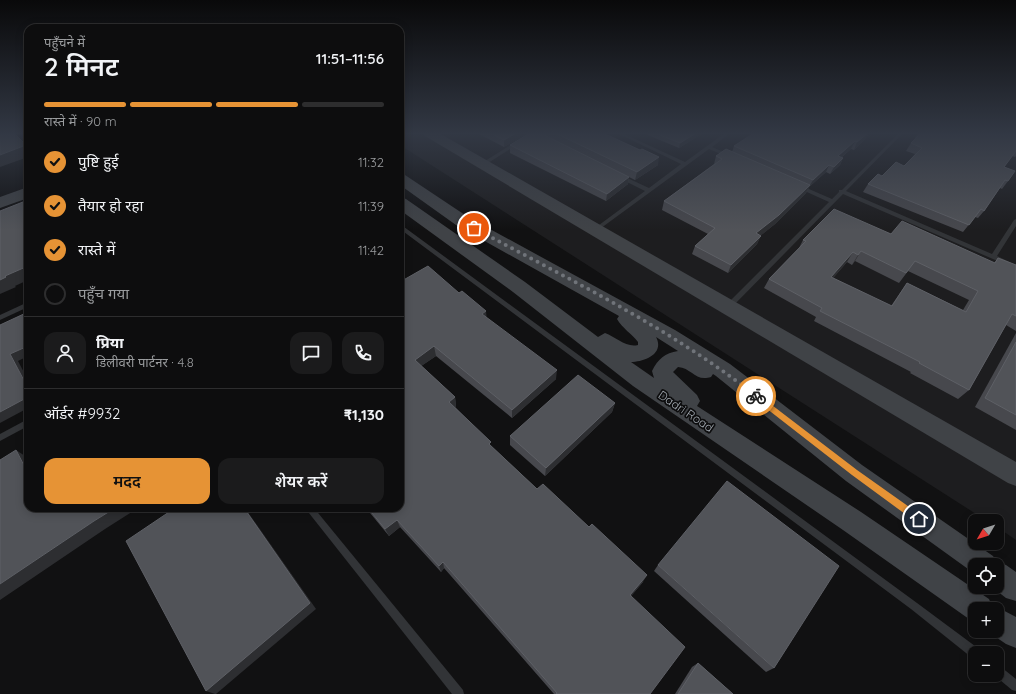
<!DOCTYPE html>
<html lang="hi">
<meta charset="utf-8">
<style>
:root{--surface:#0d0d0e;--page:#1b1b1c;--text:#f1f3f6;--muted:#9a9c9e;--line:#2d2d2e;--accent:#e69335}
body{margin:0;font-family:Quicksand,"Noto Sans Devanagari",sans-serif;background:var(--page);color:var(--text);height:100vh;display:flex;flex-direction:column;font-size:15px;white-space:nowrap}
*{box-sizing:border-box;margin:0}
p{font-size:13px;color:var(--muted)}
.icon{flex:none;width:22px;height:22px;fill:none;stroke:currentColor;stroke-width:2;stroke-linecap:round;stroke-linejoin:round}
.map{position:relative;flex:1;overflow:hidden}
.side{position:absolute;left:24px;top:24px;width:380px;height:488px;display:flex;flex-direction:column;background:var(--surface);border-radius:12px;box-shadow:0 2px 10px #0003,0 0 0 1px var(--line)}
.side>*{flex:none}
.needle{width:26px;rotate:231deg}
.buttons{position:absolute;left:968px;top:514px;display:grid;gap:8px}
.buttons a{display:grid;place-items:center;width:36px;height:36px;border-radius:8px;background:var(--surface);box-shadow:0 2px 10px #0003,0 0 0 1px var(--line);font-size:20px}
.pin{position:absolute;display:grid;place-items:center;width:34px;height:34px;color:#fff;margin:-17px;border:2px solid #fff;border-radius:50%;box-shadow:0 1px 4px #0007}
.courier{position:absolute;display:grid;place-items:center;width:40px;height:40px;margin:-20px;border:3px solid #e69335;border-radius:50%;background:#fff;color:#222;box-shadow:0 1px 5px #0007}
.head em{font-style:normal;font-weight:600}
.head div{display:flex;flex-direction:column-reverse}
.head{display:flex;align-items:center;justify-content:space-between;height:68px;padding:0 20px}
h1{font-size:26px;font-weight:600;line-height:30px}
.bar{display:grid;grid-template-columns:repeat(4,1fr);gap:6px 4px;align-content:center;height:48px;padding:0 20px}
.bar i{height:5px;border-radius:3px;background:var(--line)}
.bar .on{background:var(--accent)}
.bar p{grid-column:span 4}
.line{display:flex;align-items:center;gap:10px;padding:0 20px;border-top:1px solid var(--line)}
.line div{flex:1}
.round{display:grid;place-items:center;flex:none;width:42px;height:42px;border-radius:12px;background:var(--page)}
ol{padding:0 20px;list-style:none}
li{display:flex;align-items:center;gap:12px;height:44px}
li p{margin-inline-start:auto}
li .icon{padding:4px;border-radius:50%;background:var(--accent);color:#111;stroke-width:4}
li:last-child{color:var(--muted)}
li i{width:22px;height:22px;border:2px solid var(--line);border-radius:50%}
.button{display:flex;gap:8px;margin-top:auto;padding:8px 20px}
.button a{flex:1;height:46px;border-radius:12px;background:var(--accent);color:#111;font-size:16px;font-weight:600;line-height:46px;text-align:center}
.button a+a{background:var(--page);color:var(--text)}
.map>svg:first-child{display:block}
.built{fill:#1d1d1f}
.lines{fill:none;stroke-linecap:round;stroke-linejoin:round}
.lane{fill:#323437;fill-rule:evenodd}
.secondary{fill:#404347;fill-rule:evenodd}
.wall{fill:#47484d;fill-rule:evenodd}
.shaded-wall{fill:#2d2e31}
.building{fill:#515358;stroke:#5e6066;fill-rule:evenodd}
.route{fill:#e69335}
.done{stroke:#70747a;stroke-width:4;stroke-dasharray:0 7.2}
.labels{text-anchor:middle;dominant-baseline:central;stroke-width:3.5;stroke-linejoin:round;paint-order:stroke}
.street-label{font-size:12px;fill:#a3aab2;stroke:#0c0c0d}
</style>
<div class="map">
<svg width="1016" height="694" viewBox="0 0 1016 694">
<rect width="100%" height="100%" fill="#111112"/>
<!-- built -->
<polygon class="built" points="400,133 1016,133 1016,540 997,527 997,521 987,521 400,145"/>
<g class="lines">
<!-- lane -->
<g class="lane">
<polygon points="530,133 535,133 485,165 483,166 480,164"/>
<polygon points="617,133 622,133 685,162 725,133 729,133 729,134 712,147 733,156 728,157 709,149 597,231 595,230 595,228 645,191 619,178 619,176 623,176 649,188 681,164"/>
<polygon points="899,133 903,133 846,191 992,254 1014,220 1016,219 1016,226 997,256 1016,265 1016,269 843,194 730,309 726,309 725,307 726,305 829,202 798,188 798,186 802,186 832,199 839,192 839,190 842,190"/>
<polygon points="400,224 917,603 979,649 980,653 975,653 975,658 971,657 911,609 400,229"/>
<polygon points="28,302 28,307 0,320 0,315"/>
<polygon points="28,419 28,426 0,441 0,434"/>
<polygon points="305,508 314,508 463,690 464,694 452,694"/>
<polygon points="997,666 1001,667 1016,679 1016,691 1012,690 994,675 997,675"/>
</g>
<!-- secondary -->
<g class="secondary">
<polygon points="423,133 439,133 1016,462 1016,486 1008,483 425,136"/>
<path d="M 400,173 L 405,175 L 468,217 L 675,330 L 730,364 L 862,465 L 993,556 L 996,561 L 1006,565 L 1016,572 L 1016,601 L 1006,598 L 992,587 L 997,587 L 997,565 L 975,565 L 975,574 L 846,481 L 716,376 L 713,374 L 711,377 C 695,382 692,368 678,367 L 673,372 L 697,395 L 700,401 L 697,406 L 861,512 L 989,599 L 993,609 L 997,607 L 1016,617 L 1016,648 L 1006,644 L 987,631 L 997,631 L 997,609 L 975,609 L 975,621 L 969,619 L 843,530 L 633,386 L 513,292 L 400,210 L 400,197 L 406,199 L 525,282 L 598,337 L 605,333 C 616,337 626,348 638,345 L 638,342 C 632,334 622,328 617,319 L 619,316 L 456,225 L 400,185 ZM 656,337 L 678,351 C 665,353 658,359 652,371 L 654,378 L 631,362 C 644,362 665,354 656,337 Z"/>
<polygon points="28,187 28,198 0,208 0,197"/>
</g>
</g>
<!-- wall -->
<g class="wall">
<polygon points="477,133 528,133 504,147"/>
<polygon points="530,133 603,133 658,165 635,180 611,168 629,177 628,184 606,201 510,153 510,145"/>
<polygon points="643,133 703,133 679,148"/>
<polygon points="869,133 866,138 854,150 851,149 842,157 843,158 840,165 830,174 826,172 809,187 806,193 775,224 761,235 757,244 728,273 692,254 695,246 708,234 662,210 664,201 714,164 716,156 732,152 734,146"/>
<polygon points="918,133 1016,133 1016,156 1015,157 1012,156 1004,167 1008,181 1002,189 1000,188 984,211 978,218 975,217 963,232 863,192 868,184 882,176 904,166 915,154 906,151 911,143 916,138 915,138"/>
<path d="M 891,234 L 994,263 L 998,258 L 1016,265 L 1016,331 L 1006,325 L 969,390 L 958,399 L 910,373 L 911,372 L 814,321 L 816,317 L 764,288 L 769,279 L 799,248 L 803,240 ZM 855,261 L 899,283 L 908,271 L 969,300 L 963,310 L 907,283 L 900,293 L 891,306 L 833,278 L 847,262 L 852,265 Z"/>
<polygon points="400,282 486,317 556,379 512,418 436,356 421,366 455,397 456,406 455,407 491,446 537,489 643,582 631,596 650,694 554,694 444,568 441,572 400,527 389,536 366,508 400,508"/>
<polygon points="1016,333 1016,430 975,407"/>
<polygon points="615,403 612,412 545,476 510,445 510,436"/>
<polygon points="658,565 774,668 766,672 654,571"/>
<polygon points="698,663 733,694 675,694 692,667"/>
</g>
<!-- shaded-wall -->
<g class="shaded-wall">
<polygon points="516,133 528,133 504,147 504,140"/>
<polygon points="696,133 703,133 679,148 680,143"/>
<polygon points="867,133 869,133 866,138 854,150 857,142"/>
<polygon points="855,141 851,149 834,163 838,156"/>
<polygon points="26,145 28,148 28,157 0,167 0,155"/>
<polygon points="659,157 658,165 635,180 637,172"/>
<polygon points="843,158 840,165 830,174 834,167"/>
<polygon points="829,165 826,172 809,187 813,180"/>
<polygon points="629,177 628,184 606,201 607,194"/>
<polygon points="810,185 806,193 775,224 753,242 756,233"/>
<polygon points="761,236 757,244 728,273 731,265"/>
<polygon points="861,251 855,261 852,265 858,255"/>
<polygon points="853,252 847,262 825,287 831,277"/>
<polygon points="28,266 28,280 15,286 16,287 0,294 0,280 5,276"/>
<polygon points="486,311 487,321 482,314"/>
<polygon points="28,346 28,356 18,361 28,380 28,388 10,354"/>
<polygon points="434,346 436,356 417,369 415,360"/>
<polygon points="557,370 556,379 512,418 512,410"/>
<polygon points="28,397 28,408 0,423 0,412"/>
<polygon points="455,397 456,406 450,411 449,402"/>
<polygon points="615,403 612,412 545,476 546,468"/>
<polygon points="16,450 28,458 28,473"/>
<polygon points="115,508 138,508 105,529 0,600 0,584 94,521"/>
<polygon points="244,508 245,508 316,609 216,694 215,694 206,691"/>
<polygon points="397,520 400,527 389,536 385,529"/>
<polygon points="443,562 444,568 441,572 439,566"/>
<polygon points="647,575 643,582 627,601 630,595"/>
</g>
<!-- building -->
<g class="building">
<polygon points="0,133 14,133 26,145 0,155"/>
<polygon points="490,133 516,133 504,140"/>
<polygon points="530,133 540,133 629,177 607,194 510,145"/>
<polygon points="555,133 603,133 640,150 642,149 659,157 637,172"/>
<polygon points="655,133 696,133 680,143"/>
<polygon points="754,133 868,133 857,142 855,141 838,156 843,158 834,167 829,165 813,180 734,146"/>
<polygon points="921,133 1016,133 1016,151 1004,167 1015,171 1008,181 1005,180 984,211 981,209 969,225 868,184 878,174 882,176 896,162 904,166 922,148 911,143"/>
<polygon points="726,149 810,185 779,215 756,233 761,236 731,265 695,246 715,228 664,201 722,159 716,156"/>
<polygon points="28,200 28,266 5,276 6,277 0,280 0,211"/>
<path d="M 834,209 L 891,234 L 902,221 L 995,263 L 998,258 L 1016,265 L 1016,316 L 1012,314 L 969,390 L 919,363 L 920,362 L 820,311 L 822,308 L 769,279 L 806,241 L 803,240 ZM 861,251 L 906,273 L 915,261 L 978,291 L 966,312 L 907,283 L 892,306 L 831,277 L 853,252 L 858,255 Z"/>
<polygon points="428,266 459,293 462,291 486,311 482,314 557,370 512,410 434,346 415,360 455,397 449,402 491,442 489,444 537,489 543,484 589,527 592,524 647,575 630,595 685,647 650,694 556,694 557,693 443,562 439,566 397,520 385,529 368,508 400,508 400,282"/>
<polygon points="28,312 28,346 10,354 28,388 28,397 0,412 0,325"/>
<polygon points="1016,342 1016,415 985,398"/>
<polygon points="578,375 615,403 546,468 510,436"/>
<polygon points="16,450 28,473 28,508 115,508 94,521 0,584 0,460"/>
<polygon points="727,481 839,566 774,668 658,565"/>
<polygon points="175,508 244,508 310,603 206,691 126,541"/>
<polygon points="698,663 733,694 678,694"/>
</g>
<!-- sky -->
<linearGradient id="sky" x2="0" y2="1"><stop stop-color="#09090a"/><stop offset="0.58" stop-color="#323844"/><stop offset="1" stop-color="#323844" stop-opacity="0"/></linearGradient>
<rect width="1016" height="230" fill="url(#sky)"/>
<!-- route -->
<polygon class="route" points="756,393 857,470 922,516 922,522 916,522 852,475 753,398 753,394"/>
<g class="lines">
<!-- done -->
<path class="done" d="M 474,228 C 570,280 670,328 756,396"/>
</g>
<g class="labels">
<!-- street labels -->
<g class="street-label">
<text transform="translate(686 411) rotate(34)">Dadri Road</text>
</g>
</g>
</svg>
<div class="buttons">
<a><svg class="needle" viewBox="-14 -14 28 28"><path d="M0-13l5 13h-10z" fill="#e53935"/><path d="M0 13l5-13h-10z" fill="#9a9c9e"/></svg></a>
<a><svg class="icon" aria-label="locate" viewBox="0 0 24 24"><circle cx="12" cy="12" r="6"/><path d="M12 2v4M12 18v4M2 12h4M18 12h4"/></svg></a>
<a>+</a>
<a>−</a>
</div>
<div class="pin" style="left:474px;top:228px;background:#ea580c"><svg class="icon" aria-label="bag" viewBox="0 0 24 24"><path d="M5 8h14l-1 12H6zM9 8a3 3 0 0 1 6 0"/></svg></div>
<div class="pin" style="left:919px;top:519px;background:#1f2937"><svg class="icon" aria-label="home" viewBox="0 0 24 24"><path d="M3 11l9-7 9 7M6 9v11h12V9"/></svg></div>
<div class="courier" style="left:756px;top:396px"><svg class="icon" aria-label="bike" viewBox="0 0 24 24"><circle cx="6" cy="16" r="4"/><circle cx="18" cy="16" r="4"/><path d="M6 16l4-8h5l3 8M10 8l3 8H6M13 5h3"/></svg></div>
<section class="side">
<div class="head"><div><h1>2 मिनट</h1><p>पहुँचने में</p></div><em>11:51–11:56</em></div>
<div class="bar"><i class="on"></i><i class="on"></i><i class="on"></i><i></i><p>रास्ते में · 90 m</p></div>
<ol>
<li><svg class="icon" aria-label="check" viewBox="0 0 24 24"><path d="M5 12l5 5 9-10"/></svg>पुष्टि हुई<p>11:32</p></li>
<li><svg class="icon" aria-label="check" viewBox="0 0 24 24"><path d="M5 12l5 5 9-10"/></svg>तैयार हो रहा<p>11:39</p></li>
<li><svg class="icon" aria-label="check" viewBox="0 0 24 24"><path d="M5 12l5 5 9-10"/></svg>रास्ते में<p>11:42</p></li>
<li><i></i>पहुँच गया</li>
</ol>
<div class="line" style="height:72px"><a class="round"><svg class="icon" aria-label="person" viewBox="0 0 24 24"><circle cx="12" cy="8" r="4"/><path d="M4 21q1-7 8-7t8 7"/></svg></a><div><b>प्रिया</b><p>डिलीवरी पार्टनर · 4.8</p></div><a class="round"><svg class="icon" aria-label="chat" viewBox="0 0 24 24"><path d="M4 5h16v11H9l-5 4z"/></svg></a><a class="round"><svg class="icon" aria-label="phone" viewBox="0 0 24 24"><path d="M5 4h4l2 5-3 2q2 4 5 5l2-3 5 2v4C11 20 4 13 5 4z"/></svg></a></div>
<div class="line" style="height:52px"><div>ऑर्डर #9932</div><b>₹1,130</b></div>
<div class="button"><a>मदद</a><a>शेयर करें</a></div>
</section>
</div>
